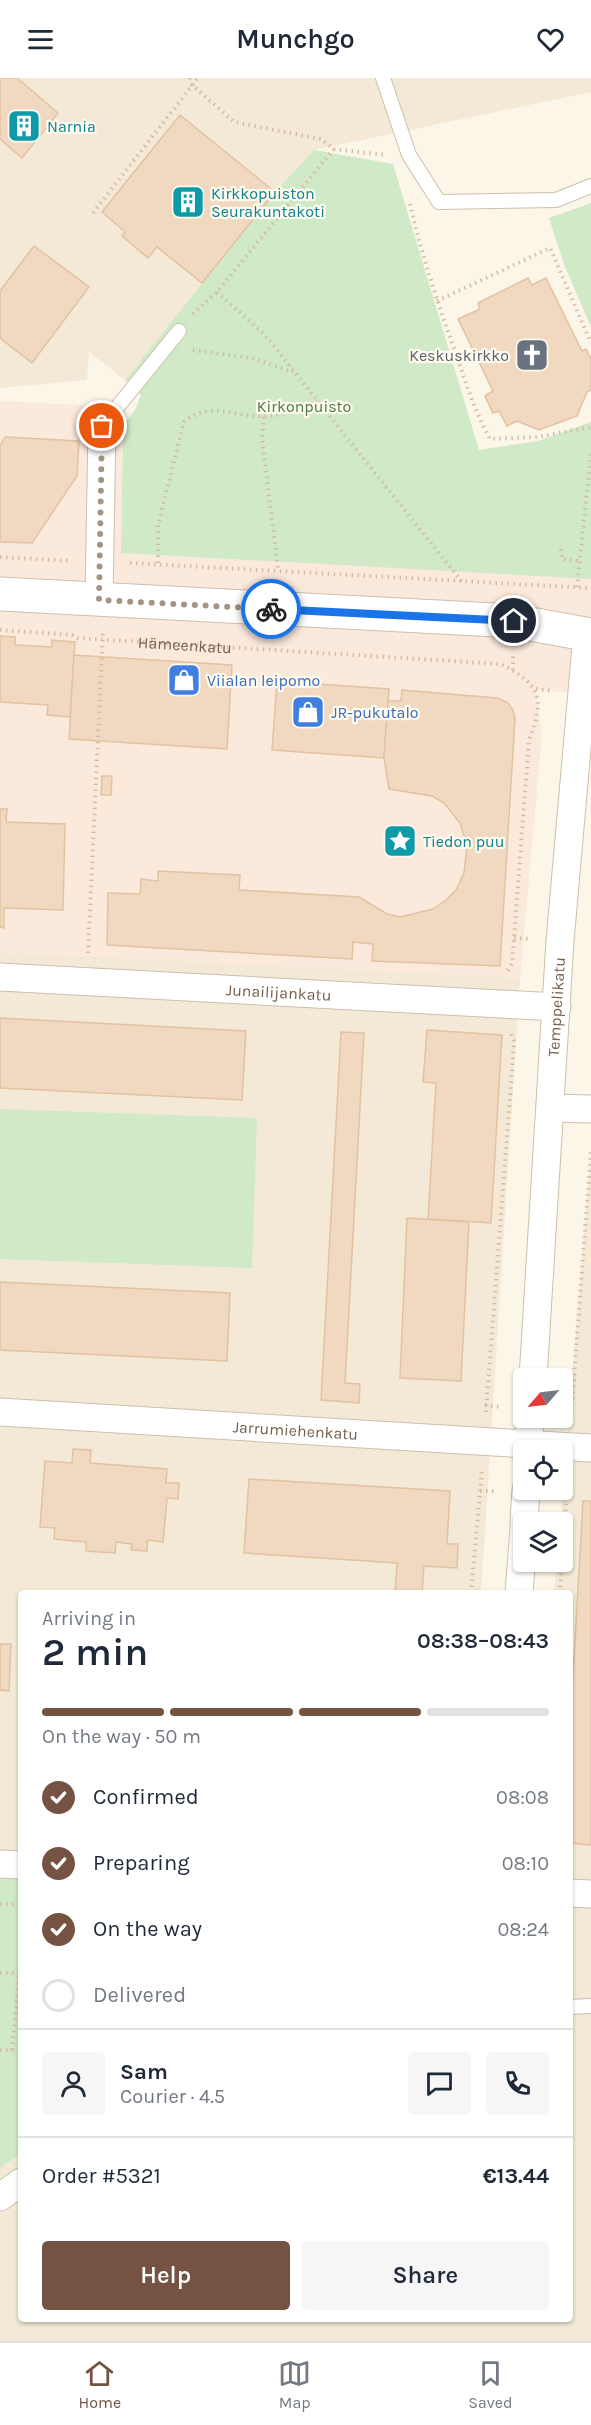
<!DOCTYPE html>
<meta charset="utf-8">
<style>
:root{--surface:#fff;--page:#f6f6f7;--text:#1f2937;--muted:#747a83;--line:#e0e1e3;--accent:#765243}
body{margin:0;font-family:Karla,sans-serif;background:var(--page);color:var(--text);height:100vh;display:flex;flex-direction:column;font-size:22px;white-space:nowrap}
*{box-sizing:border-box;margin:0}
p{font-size:20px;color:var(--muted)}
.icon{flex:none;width:33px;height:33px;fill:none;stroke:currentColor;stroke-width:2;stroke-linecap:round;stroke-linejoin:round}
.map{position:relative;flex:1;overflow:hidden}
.side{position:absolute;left:18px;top:1512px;width:555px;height:732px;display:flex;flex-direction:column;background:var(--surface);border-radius:6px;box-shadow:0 2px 4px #0004}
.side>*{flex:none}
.needle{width:39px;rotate:242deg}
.controls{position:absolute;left:513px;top:1290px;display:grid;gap:12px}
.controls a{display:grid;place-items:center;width:60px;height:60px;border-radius:6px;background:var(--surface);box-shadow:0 2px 4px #0004;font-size:30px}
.pin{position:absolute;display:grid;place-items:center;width:51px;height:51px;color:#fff;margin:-26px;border:3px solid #fff;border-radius:50%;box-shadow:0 2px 6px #0007}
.courier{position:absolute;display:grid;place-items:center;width:60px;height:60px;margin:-30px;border:4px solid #1a73e8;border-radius:50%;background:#fff;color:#222;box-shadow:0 2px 8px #0007}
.summary em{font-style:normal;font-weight:600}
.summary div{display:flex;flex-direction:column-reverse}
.summary{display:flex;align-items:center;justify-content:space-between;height:102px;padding:0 24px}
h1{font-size:39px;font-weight:600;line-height:45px}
.bar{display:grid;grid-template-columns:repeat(4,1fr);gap:9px 6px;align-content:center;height:72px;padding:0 24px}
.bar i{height:8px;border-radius:4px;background:var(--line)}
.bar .selected{background:var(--accent)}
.bar p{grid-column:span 4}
.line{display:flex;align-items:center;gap:15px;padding:0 24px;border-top:2px solid var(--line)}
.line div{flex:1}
.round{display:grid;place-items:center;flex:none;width:63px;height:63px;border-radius:6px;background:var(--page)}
ol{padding:0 24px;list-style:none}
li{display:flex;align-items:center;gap:18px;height:66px}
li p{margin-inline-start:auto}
li .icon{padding:6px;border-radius:50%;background:var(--accent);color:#fff;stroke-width:4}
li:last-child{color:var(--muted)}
li i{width:33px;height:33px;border:3px solid var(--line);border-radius:50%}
.action{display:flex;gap:12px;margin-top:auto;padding:12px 24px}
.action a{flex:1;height:69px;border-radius:6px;background:var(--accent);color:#fff;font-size:24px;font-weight:600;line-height:69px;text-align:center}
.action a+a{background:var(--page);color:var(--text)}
header{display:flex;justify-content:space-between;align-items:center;height:78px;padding:0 24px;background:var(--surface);font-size:27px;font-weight:600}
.dock{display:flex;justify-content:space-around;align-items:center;height:84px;border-top:2px solid var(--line);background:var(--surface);font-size:16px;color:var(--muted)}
.dock a{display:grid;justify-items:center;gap:3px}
.dock .selected{color:var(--accent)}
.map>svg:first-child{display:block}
.residential{fill:#f3e9d6}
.commercial{fill:#fbe9dc}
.green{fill:#d0e9c6}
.building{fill:#f0d9c0;stroke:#e2c2a1;stroke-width:1.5}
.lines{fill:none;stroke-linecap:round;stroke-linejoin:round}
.service-casing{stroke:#cdbfae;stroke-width:16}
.minor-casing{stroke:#cdbfae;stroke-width:29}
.tertiary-casing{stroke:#cdbfae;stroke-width:35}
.path{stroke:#d5bda3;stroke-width:4;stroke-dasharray:1.5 4.5;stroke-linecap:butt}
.service{stroke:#fff;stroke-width:14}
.minor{stroke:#fff;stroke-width:27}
.tertiary{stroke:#fff;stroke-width:33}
.done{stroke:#a49483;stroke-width:6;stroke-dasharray:0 10.8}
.route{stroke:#1a73e8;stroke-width:8}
.labels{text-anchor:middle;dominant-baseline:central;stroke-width:4.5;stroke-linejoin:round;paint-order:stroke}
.culture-label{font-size:16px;fill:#0d838f;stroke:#fefaee;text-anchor:start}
.worship-label{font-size:16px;fill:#5b616d;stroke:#fefaee;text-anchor:end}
.park-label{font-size:16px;fill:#4e7a45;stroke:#fefaee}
.street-label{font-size:16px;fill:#75604c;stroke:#fefaee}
.shop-label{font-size:16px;fill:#366cbe;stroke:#fefaee;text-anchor:start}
</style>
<header><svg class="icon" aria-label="menu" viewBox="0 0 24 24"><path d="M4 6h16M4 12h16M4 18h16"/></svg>Munchgo<svg class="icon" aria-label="heart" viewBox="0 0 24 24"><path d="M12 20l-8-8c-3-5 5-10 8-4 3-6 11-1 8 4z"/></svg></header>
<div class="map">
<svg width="591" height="2263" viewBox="0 0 591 2263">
<rect width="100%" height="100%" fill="#fcf6e8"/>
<!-- residential -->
<g class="residential">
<polygon points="0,0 591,0 591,14 314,72 275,114 125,302 89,274 87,302 0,310"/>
<polygon points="0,874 520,900 481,1515 21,1515 21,1777 0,1776"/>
<polygon points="591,1073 591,2263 0,2263 0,2090 21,2076 21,2241 570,2241 570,1515 554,1515 557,1484 562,1484 562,1444 560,1444"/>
</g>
<!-- commercial -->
<polygon class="commercial" points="0,323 123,329 121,475 591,501 591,616 536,612 542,657 520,900 0,874"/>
<!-- green -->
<g class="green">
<polygon points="314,72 393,86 479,372 538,363 591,344 591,501 121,475 123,348 136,330 141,317 125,302 275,114"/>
<polygon points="591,125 591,249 565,189 549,140"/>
<polygon points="0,1031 257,1040 252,1190 0,1181"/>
<polygon points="0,1793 21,1794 21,2076 0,2090"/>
</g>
<!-- building -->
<g class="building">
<polygon points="0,0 17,0 58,35 22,80 0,61"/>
<polygon points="180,37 275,114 202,205 157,169 148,180 122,158 125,154 102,134"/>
<polygon points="34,168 89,209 32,285 0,260 0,213"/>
<polygon points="528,200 532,207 546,200 582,273 586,271 591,281 591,312 587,314 577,338 539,352 517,343 507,348 499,333 493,335 485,318 493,313 458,241 480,231 478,225"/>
<polygon points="5,359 79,363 77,398 32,465 0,464 0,368"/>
<polygon points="0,558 15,559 15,567 52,569 52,562 75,564 70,639 47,637 48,627 0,624"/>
<polygon points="74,577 232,587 227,671 69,661"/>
<polygon points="277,603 389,611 384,680 272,672"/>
<polygon points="402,612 497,620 507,624 513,632 515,640 500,888 372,883 373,866 353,864 352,881 107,867 108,815 140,816 141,801 158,803 158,793 240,797 239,812 359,819 387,836 400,839 433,831 446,822 456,812 464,795 467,767 460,745 444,725 432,718 389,711 384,680 388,623 401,623"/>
<polygon points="102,698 112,698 111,717 101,717"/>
<polygon points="0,731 7,731 6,744 65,746 63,832 4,830 4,850 0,849"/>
<polygon points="0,940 246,953 242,1022 0,1010"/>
<polygon points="427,952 502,957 491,1145 428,1141 436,1005 423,1004"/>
<polygon points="341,954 364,955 345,1305 360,1306 359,1325 321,1322"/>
<polygon points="407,1140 469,1144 461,1303 400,1300"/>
<polygon points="0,1204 230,1215 227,1283 0,1272"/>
<polygon points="73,1371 91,1372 90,1385 167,1391 166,1405 179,1405 178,1421 167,1420 163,1464 147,1462 147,1473 131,1472 132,1466 116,1464 115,1475 86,1473 86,1464 54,1461 55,1450 40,1449 45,1383 72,1385"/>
<polygon points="249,1401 450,1413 447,1466 458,1466 457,1490 424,1488 422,1515 395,1515 397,1485 244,1475"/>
<polygon points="583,1423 591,1423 591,1767 570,1765 570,1650"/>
<polygon points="0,1566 11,1566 9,1613 0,1612"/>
</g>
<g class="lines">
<!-- service casing -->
<g class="service-casing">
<g id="service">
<polyline points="383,0 409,77 439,124 556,122 591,108"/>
<polyline points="102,348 179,253"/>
<polyline points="570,1929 591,1928"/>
</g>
</g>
<!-- minor casing -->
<g class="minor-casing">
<g id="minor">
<polyline points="99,522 102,348"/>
<path id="s2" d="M 0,899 L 557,929"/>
<polyline points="550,1030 591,1031"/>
<path id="s3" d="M 533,1300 L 560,863 L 587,557"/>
<path id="s4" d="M 0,1334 L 591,1370"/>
<polyline points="528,1372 530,1340"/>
<polyline points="524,1444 526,1412"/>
<polyline points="519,1515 524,1450"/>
<polyline points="0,1786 21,1787"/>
<polyline points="570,1815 591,1816"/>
<polyline points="0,2119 21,2104"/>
</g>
</g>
<!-- tertiary casing -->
<g class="tertiary-casing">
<polyline id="tertiary" points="0,516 514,543 591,557"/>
</g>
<!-- path -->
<g class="path">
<polyline points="190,0 192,7 234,44 321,61 334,71 385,77"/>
<path d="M 410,126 C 422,178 438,226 456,276 C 466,305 475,334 490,361 L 537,359 L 591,349"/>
<polyline points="93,135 198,0"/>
<polyline points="217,214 265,257 462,504"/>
<polyline points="437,223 550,170 591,265"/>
<polyline points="193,236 217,214 334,71"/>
<polyline points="193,272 252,280 293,294"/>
<polyline points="264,339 262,361 278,491"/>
<polyline points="561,471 562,481 579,483"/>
<polyline points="0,479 71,483"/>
<polyline points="130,485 591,510"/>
<path d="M 158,485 L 158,447 L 184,344 C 211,322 233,339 264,338 C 282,338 301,330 318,324"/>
<polyline points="577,509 591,375"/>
<path id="s1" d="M 0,552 L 72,557 L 78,560 L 501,586 C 541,607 545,620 529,662 L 512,886 L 505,896"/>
<polyline points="513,592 513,575"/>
<polyline points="536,611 553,613"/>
<polyline points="514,860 532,861"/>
<polyline points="88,875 103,553"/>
<polyline points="485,1327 502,1329"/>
<polyline points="486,1334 513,980 514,963 511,956"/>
<polyline points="562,1335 571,1335"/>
<polyline points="571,1339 591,1073"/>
<polyline points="480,1413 497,1413"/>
<polyline points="562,1481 568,1397"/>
<polyline points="471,1515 482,1392"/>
<polyline points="560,1515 562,1484"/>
<polyline points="0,1826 21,1827"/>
<polyline points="0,1895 20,1895"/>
<polyline points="0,1972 21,1972"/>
<polyline points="12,1972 21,1879"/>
</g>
<!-- service -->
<use href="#service" class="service"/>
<!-- minor -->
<use href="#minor" class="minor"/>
<!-- tertiary -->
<use href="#tertiary" class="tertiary"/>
</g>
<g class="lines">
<!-- done -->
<polyline class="done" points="102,348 99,522 271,531"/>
<!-- route -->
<polyline class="route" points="271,531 514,543"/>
</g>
<!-- icons -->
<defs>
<g id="building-square" transform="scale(1.725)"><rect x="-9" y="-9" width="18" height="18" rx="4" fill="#0f9aa8" stroke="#fefaee"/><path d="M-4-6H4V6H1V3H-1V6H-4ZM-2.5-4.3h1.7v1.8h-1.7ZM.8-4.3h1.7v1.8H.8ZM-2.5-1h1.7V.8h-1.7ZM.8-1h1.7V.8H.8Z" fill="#fff"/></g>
<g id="church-square" transform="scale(1.725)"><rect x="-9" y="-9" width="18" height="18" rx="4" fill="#6b7280" stroke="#fefaee"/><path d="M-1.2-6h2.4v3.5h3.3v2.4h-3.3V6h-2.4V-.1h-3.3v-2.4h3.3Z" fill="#fff"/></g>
<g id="shop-square" transform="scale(1.725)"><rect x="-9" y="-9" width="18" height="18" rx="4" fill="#3f7fe0" stroke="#fefaee"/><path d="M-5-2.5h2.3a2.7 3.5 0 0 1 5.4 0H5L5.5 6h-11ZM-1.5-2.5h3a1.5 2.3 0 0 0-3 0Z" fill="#fff"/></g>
<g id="sight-square" transform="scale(1.725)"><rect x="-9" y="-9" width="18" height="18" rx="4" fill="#0f9aa8" stroke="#fefaee"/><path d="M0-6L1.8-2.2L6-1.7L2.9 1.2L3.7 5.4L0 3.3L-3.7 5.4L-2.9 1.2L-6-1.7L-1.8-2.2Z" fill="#fff"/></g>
</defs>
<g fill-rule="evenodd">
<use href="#building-square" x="24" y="48"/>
<use href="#building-square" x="188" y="124"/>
<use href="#church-square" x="532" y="277"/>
<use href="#shop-square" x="184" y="602"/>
<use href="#shop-square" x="308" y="634"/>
<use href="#sight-square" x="400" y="763"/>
</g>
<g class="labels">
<!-- culture labels -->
<g class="culture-label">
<text x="47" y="48">Narnia</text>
<text x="211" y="115">Kirkkopuiston<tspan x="211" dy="18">Seurakuntakoti</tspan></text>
<text x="423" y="763">Tiedon puu</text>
</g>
<!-- worship labels -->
<g class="worship-label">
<text x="509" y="277">Keskuskirkko</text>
</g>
<!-- park labels -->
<g class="park-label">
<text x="304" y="328">Kirkonpuisto</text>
</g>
<!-- street labels -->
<g class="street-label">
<text stroke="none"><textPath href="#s1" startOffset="186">Hämeenkatu</textPath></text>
<text stroke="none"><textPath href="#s2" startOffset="279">Junailijankatu</textPath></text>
<text stroke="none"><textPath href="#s3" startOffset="372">Temppelikatu</textPath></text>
<text stroke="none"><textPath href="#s4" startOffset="296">Jarrumiehenkatu</textPath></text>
</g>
<!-- shop labels -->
<g class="shop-label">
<text x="207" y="602">Viialan leipomo</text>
<text x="331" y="634">JR-pukutalo</text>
</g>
</g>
</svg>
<div class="controls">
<a><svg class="needle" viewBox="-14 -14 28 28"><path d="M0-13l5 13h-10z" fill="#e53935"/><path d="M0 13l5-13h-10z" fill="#747a83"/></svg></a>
<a><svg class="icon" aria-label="locate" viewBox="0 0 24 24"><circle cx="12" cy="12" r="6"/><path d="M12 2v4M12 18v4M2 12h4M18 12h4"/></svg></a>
<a><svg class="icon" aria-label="layers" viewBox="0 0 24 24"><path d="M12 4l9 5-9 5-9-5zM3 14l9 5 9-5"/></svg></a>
</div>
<div class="pin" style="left:102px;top:348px;background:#ea580c"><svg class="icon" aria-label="bag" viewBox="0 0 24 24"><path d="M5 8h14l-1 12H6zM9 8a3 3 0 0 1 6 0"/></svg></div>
<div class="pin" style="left:514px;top:543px;background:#1f2937"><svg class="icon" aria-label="home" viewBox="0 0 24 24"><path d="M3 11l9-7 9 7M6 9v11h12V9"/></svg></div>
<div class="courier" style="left:271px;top:531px"><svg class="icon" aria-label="bike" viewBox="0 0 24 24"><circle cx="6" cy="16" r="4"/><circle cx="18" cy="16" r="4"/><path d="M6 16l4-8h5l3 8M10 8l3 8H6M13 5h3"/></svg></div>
<section class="side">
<div class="summary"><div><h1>2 min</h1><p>Arriving in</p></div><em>08:38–08:43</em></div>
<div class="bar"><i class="selected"></i><i class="selected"></i><i class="selected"></i><i></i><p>On the way · 50 m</p></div>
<ol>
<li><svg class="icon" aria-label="check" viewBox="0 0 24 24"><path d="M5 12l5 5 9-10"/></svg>Confirmed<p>08:08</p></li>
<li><svg class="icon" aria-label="check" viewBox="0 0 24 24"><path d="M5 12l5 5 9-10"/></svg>Preparing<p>08:10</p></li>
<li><svg class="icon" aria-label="check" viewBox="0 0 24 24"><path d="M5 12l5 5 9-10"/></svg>On the way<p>08:24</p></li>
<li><i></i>Delivered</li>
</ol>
<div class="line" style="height:108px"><a class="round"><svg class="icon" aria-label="person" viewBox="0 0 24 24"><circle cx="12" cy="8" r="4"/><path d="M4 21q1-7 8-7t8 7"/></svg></a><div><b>Sam</b><p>Courier · 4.5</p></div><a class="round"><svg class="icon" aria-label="chat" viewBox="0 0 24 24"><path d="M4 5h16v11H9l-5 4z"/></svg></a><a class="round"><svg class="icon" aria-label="phone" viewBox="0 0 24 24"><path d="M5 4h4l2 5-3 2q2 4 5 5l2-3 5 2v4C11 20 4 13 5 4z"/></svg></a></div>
<div class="line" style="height:78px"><div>Order #5321</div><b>€13.44</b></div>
<div class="action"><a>Help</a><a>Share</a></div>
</section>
</div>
<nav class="dock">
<a class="selected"><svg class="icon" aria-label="home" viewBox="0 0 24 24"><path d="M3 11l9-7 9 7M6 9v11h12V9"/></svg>Home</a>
<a><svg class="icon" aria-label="map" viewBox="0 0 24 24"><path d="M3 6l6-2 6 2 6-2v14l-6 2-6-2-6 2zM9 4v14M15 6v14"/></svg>Map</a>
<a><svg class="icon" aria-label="saved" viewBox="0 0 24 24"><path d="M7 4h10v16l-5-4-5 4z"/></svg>Saved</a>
</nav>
